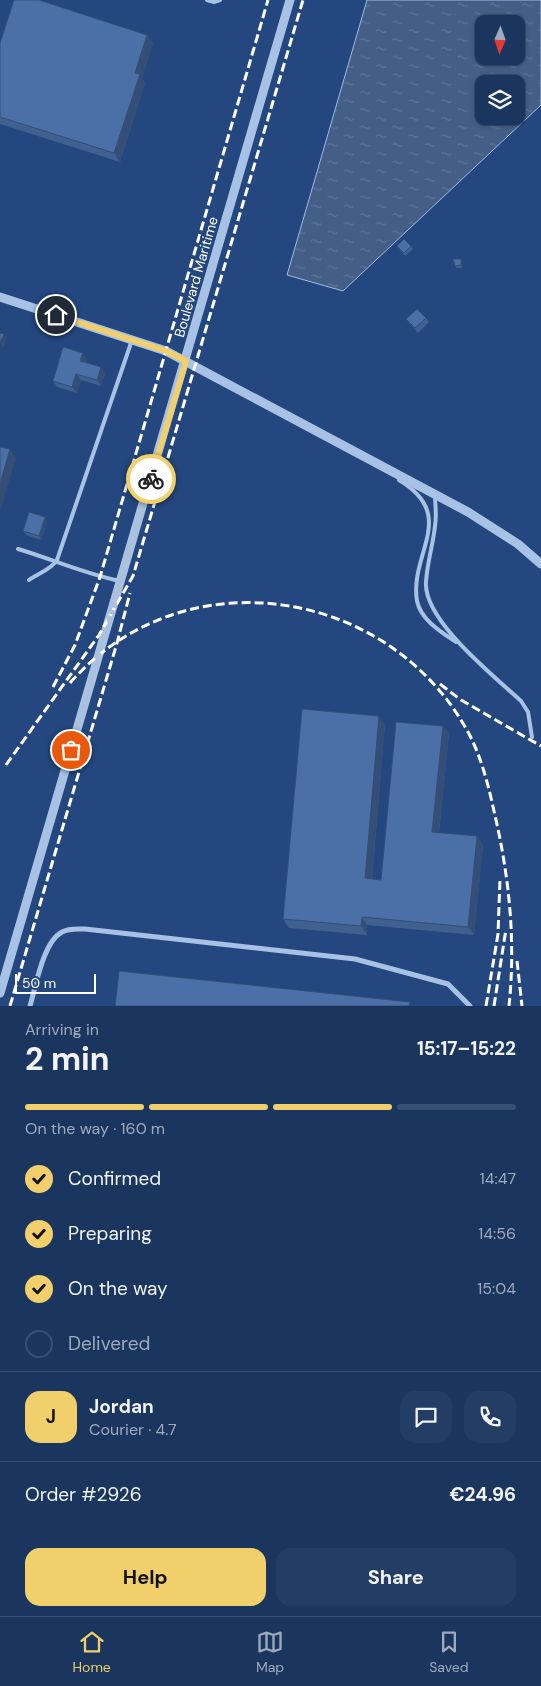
<!DOCTYPE html>
<meta charset="utf-8">
<style>
:root{--surface:#1a355e;--page:#233d64;--text:#f1f3f6;--muted:#9fabbc;--line:#385073;--accent:#f1d06c}
body{margin:0;font-family:"DM Sans",sans-serif;background:var(--page);color:var(--text);height:100vh;display:flex;flex-direction:column;font-size:19px;white-space:nowrap}
*{box-sizing:border-box;margin:0}
p{font-size:16px;color:var(--muted)}
.icon{flex:none;width:28px;height:28px;fill:none;stroke:currentColor;stroke-width:2;stroke-linecap:round;stroke-linejoin:round}
.map{position:relative;height:1006px;overflow:hidden}
.details{display:flex;flex-direction:column;background:var(--surface);flex:1}
.details>*{flex:none}
.needle{width:32px;rotate:182deg}
.buttons{position:absolute;left:475px;top:15px;display:grid;gap:10px}
.buttons a{display:grid;place-items:center;width:50px;height:50px;border-radius:10px;background:var(--surface);box-shadow:0 1px 4px #0004,0 0 0 1px var(--line);font-size:25px}
.scale{position:absolute;left:15px;bottom:12px;width:81px;box-sizing:border-box;padding-left:5px;border:2px solid #fff;border-top:0;font-size:14px;line-height:18px;white-space:nowrap;color:#fff;-webkit-text-stroke:4px #23477e;paint-order:stroke}
.pin{position:absolute;display:grid;place-items:center;width:42px;height:42px;color:#fff;margin:-21px;border:2px solid #fff;border-radius:50%;box-shadow:0 1px 5px #0007}
.courier{position:absolute;display:grid;place-items:center;width:50px;height:50px;margin:-25px;border:4px solid #f1d06c;border-radius:50%;background:#fff;color:#222;box-shadow:0 1px 6px #0007}
.overview em{font-style:normal;font-weight:700}
.overview div{display:flex;flex-direction:column-reverse}
.overview{display:flex;align-items:center;justify-content:space-between;height:85px;padding:0 25px}
h1{font-size:32px;font-weight:700;line-height:38px}
.bar{display:grid;grid-template-columns:repeat(4,1fr);gap:8px 5px;align-content:center;height:60px;padding:0 25px}
.bar i{height:6px;border-radius:4px;background:var(--line)}
.bar .selected{background:var(--accent)}
.bar p{grid-column:span 4}
.line{display:flex;align-items:center;gap:12px;padding:0 25px;border-top:1px solid var(--line)}
.line div{flex:1}
.round{display:grid;place-items:center;flex:none;width:52px;height:52px;border-radius:15px;background:var(--page)}
ol{padding:0 25px;list-style:none}
li{display:flex;align-items:center;gap:15px;height:55px}
li p{margin-inline-start:auto}
li .icon{padding:5px;border-radius:50%;background:var(--accent);color:#111;stroke-width:4}
li:last-child{color:var(--muted)}
li i{width:28px;height:28px;border:2px solid var(--line);border-radius:50%}
.cta{display:flex;gap:10px;margin-top:auto;padding:10px 25px}
.cta a{flex:1;height:58px;border-radius:15px;background:var(--accent);color:#111;font-size:20px;font-weight:700;line-height:58px;text-align:center}
.cta a+a{background:var(--page);color:var(--text)}
.tabs{display:flex;justify-content:space-around;align-items:center;height:70px;border-top:1px solid var(--line);background:var(--surface);font-size:14px;color:var(--muted)}
.tabs a{display:grid;justify-items:center;gap:2px}
.tabs .selected{color:var(--accent)}
.map>svg:first-child{display:block}
.water{fill:url(#water-ripples);stroke:#9dbce7;fill-rule:evenodd}
.lines{fill:none;stroke-linecap:round;stroke-linejoin:round}
.service{stroke:#a8c2e6;stroke-width:4}
.minor{stroke:#a8c2e6;stroke-width:5}
.tertiary{stroke:#a8c2e6;stroke-width:9}
.rail{stroke:#fff;stroke-width:3;stroke-dasharray:9 4;stroke-linecap:butt}
.wall{fill:#406090}
.shaded-wall{fill:#344e75}
.building{fill:#4b70a7;stroke:#344e75}
.done{stroke:#b2bfd2;stroke-width:5;stroke-dasharray:0 9}
.route{stroke:#f1d06c;stroke-width:6}
.labels{text-anchor:middle;dominant-baseline:central;stroke-width:4;stroke-linejoin:round;paint-order:stroke}
.street-label{font-size:14px;fill:#fff;stroke:#23477e}
</style>
<div class="map">
<svg width="541" height="1006" viewBox="0 0 541 1006">
<defs>
<pattern id="water-ripples" width="26" height="14" patternUnits="userSpaceOnUse" patternTransform="scale(1.25)"><rect width="26" height="14" fill="#445e86"/><path d="M2 4q2-2 4 0t4 0M15 11q2-2 4 0t4 0" fill="none" stroke="#607698"/></pattern>
</defs>
<rect width="100%" height="100%" fill="#23477e"/>
<!-- water -->
<path class="water" d="M 367,0 L 541,0 L 541,105 L 343,291 L 287,275 ZM 484,24 L 516,24 L 516,56 L 484,56 ZM 484,84 L 516,84 L 516,116 L 484,116 Z"/>
<g class="lines">
<!-- service -->
<g class="service">
<polyline points="207,0 214,2 220,0"/>
<path d="M 399,480 C 459,516 409,553 417,601 C 421,620 441,632 456,642"/>
<path d="M 435,495 C 435,505 437,516 435,526 C 433,545 427,563 426,582 C 423,620 494,676 521,701 L 528,712 L 532,737"/>
<path d="M 18,549 C 52,559 85,574 120,581"/>
<path d="M 29,580 C 38,573 51,570 57,560 L 132,340"/>
</g>
<!-- minor -->
<path class="minor" d="M 30,1006 C 36,986 43,942 62,932 C 69,928 77,929 85,929 L 355,959 L 448,984 L 470,1006"/>
<!-- tertiary -->
<g class="tertiary">
<polyline points="0,297 166,351 468,512 518,544 541,564"/>
<polyline points="0,993 290,0"/>
</g>
<!-- rail -->
<g class="rail">
<path d="M 70,683 C 182,555 388,586 468,732 C 481,756 488,784 494,811 C 509,875 516,940 509,1006"/>
<polyline points="440,684 461,700 541,746"/>
<polyline points="53,687 75,645 100,577 268,0"/>
<polyline points="6,765 99,635 133,576 303,0"/>
<polyline points="517,961 522,1006"/>
<polyline points="10,1006 117,643 130,593"/>
<polyline points="486,1006 498,934 500,879"/>
<polyline points="494,1006 506,929"/>
</g>
</g>
<!-- wall -->
<g class="wall">
<polygon points="147,35 153,43 142,78 145,83 120,162 0,124 0,43"/>
<polygon points="397,246 411,246 413,249 405,256"/>
<polygon points="462,261 462,268 456,268 455,266"/>
<polygon points="426,318 429,322 418,333 409,323 406,319"/>
<polygon points="87,359 86,363 105,373 101,386 81,380 77,393 57,387 53,381"/>
<polygon points="47,521 41,540 26,535 23,531"/>
<polygon points="385,724 372,879 381,880 443,726 449,734 439,833 483,845 474,935 367,925 367,935 289,928 283,919"/>
</g>
<!-- shaded-wall -->
<g class="shaded-wall">
<polygon points="147,35 153,43 142,78 145,83 120,162 114,153 135,73"/>
<polygon points="461,259 462,261 462,268 461,265"/>
<polygon points="4,334 7,338 4,348 0,343"/>
<polygon points="83,353 87,359 84,367 80,361"/>
<polygon points="101,367 105,373 101,386 97,380"/>
<polygon points="76,374 81,380 77,393 72,387"/>
<polygon points="10,449 16,458 0,512 0,484"/>
<polygon points="45,517 47,521 41,540 39,536"/>
<polygon points="379,716 385,724 371,887 365,878"/>
<polygon points="443,726 449,734 438,840 432,832"/>
<polygon points="477,836 483,845 474,935 468,927"/>
<polygon points="362,917 367,925 367,935 361,926"/>
</g>
<!-- building -->
<g class="building">
<polygon points="14,0 39,0 147,35 135,73 140,74 114,153 0,117 0,43"/>
<polygon points="404,239 411,246 404,253 397,246"/>
<polygon points="453,259 461,259 461,265 455,266"/>
<polygon points="417,309 426,318 415,328 406,319"/>
<polygon points="0,333 4,334 0,343"/>
<polygon points="63,347 83,353 80,361 101,367 97,380 76,374 72,387 53,381"/>
<polygon points="0,447 10,449 0,484"/>
<polygon points="29,512 45,517 39,536 23,531"/>
<polygon points="302,709 379,716 365,878 381,880 396,722 443,726 432,832 477,836 468,927 362,917 361,926 283,919"/>
<polygon points="119,971 410,1002 409,1006 115,1006"/>
</g>
<g class="lines">
<!-- done -->
<polyline class="done" points="71,750 151,479"/>
<!-- route -->
<polyline class="route" points="56,315 166,351 186,361 151,479"/>
</g>
<g class="labels">
<!-- street labels -->
<g class="street-label">
<text transform="translate(196 277) rotate(-74)">Boulevard Maritime</text>
</g>
</g>
</svg>
<div class="buttons">
<a><svg class="needle" viewBox="-14 -14 28 28"><path d="M0-13l5 13h-10z" fill="#e53935"/><path d="M0 13l5-13h-10z" fill="#9fabbc"/></svg></a>
<a><svg class="icon" aria-label="layers" viewBox="0 0 24 24"><path d="M12 4l9 5-9 5-9-5zM3 14l9 5 9-5"/></svg></a>
</div>
<div class="scale">50 m</div>
<div class="pin" style="left:71px;top:750px;background:#ea580c"><svg class="icon" aria-label="bag" viewBox="0 0 24 24"><path d="M5 8h14l-1 12H6zM9 8a3 3 0 0 1 6 0"/></svg></div>
<div class="pin" style="left:56px;top:315px;background:#1f2937"><svg class="icon" aria-label="home" viewBox="0 0 24 24"><path d="M3 11l9-7 9 7M6 9v11h12V9"/></svg></div>
<div class="courier" style="left:151px;top:479px"><svg class="icon" aria-label="bike" viewBox="0 0 24 24"><circle cx="6" cy="16" r="4"/><circle cx="18" cy="16" r="4"/><path d="M6 16l4-8h5l3 8M10 8l3 8H6M13 5h3"/></svg></div>
</div>
<section class="details">
<div class="overview"><div><h1>2 min</h1><p>Arriving in</p></div><em>15:17–15:22</em></div>
<div class="bar"><i class="selected"></i><i class="selected"></i><i class="selected"></i><i></i><p>On the way · 160 m</p></div>
<ol>
<li><svg class="icon" aria-label="check" viewBox="0 0 24 24"><path d="M5 12l5 5 9-10"/></svg>Confirmed<p>14:47</p></li>
<li><svg class="icon" aria-label="check" viewBox="0 0 24 24"><path d="M5 12l5 5 9-10"/></svg>Preparing<p>14:56</p></li>
<li><svg class="icon" aria-label="check" viewBox="0 0 24 24"><path d="M5 12l5 5 9-10"/></svg>On the way<p>15:04</p></li>
<li><i></i>Delivered</li>
</ol>
<div class="line" style="height:90px"><b class="round" style="background:var(--accent);color:#111">J</b><div><b>Jordan</b><p>Courier · 4.7</p></div><a class="round"><svg class="icon" aria-label="chat" viewBox="0 0 24 24"><path d="M4 5h16v11H9l-5 4z"/></svg></a><a class="round"><svg class="icon" aria-label="phone" viewBox="0 0 24 24"><path d="M5 4h4l2 5-3 2q2 4 5 5l2-3 5 2v4C11 20 4 13 5 4z"/></svg></a></div>
<div class="line" style="height:65px"><div>Order #2926</div><b>€24.96</b></div>
<div class="cta"><a>Help</a><a>Share</a></div>
</section>
<nav class="tabs">
<a class="selected"><svg class="icon" aria-label="home" viewBox="0 0 24 24"><path d="M3 11l9-7 9 7M6 9v11h12V9"/></svg>Home</a>
<a><svg class="icon" aria-label="map" viewBox="0 0 24 24"><path d="M3 6l6-2 6 2 6-2v14l-6 2-6-2-6 2zM9 4v14M15 6v14"/></svg>Map</a>
<a><svg class="icon" aria-label="saved" viewBox="0 0 24 24"><path d="M7 4h10v16l-5-4-5 4z"/></svg>Saved</a>
</nav>
